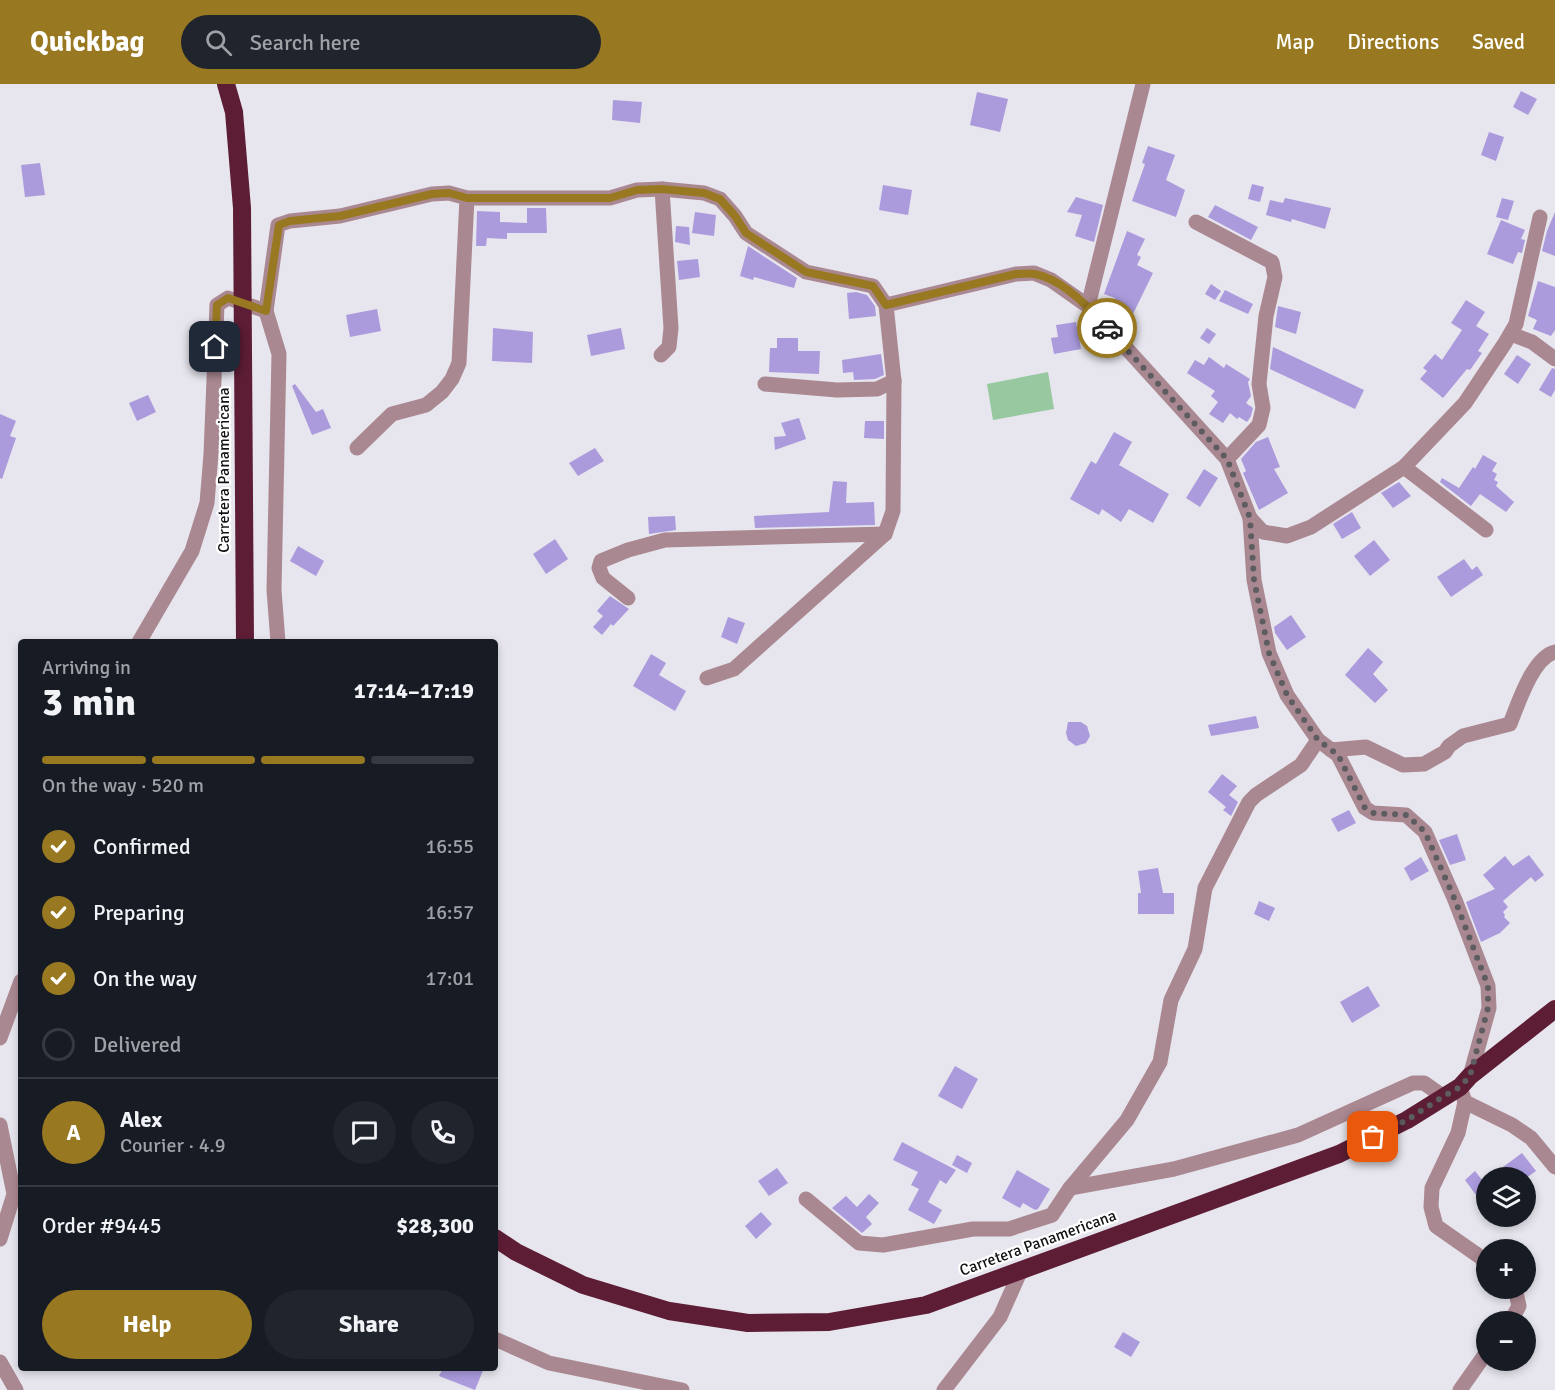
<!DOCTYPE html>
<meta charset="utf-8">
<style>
:root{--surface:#171b24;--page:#20242c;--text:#f1f3f6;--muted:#9ea1a6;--line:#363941;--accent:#987922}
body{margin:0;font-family:Signika,sans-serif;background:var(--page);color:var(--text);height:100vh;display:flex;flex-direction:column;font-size:22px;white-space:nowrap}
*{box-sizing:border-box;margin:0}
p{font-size:20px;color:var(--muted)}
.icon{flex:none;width:33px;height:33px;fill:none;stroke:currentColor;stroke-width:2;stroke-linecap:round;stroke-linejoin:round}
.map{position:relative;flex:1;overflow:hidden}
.drawer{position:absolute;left:18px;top:555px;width:480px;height:732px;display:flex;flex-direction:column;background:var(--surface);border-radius:6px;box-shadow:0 3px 9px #0003}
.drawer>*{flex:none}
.controls{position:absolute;left:1476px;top:1083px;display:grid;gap:12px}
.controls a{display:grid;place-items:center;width:60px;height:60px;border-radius:50%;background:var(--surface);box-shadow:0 3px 9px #0003;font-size:30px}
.pin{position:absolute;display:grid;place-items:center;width:51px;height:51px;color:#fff;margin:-26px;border-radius:12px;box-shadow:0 3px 9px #0006}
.courier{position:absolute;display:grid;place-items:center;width:60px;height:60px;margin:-30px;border:4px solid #987922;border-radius:50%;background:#fff;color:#222;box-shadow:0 2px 8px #0007}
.headline em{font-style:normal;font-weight:800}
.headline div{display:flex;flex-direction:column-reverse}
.headline{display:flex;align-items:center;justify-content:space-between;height:102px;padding:0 24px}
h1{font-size:39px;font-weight:800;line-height:45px}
.bar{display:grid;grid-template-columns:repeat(4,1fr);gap:9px 6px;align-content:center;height:72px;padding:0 24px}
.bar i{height:8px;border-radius:4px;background:var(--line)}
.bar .active{background:var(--accent)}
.bar p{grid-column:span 4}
.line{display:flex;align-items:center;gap:15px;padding:0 24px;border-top:2px solid var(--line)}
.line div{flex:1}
.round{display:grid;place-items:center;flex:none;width:63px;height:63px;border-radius:32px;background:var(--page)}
ol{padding:0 24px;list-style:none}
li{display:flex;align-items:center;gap:18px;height:66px}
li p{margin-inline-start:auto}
li .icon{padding:6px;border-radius:50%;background:var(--accent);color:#fff;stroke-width:4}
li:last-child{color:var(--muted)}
li i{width:33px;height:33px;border:3px solid var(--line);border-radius:50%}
.cta{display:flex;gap:12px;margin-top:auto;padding:12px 24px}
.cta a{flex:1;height:69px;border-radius:36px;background:var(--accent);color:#fff;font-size:24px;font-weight:800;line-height:69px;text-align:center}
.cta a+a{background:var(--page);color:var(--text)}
header{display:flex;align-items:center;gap:36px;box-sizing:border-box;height:84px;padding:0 30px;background:var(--accent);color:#fff}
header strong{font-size:28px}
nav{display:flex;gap:33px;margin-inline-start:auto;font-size:21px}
.search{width:420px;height:54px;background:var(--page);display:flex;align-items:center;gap:15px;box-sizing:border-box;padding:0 21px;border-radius:33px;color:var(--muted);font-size:22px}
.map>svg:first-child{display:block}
.green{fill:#97c8a0}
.building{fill:#ab9bdd}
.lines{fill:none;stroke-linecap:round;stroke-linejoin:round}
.minor{stroke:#aa8891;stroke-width:15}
.highway{stroke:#5d1d35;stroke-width:18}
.done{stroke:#5d5c60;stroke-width:6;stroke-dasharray:0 10.8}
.route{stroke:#987922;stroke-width:8}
.labels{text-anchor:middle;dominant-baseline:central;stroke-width:4.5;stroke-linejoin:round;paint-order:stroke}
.street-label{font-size:16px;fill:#121214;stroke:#fff}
</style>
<header>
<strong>Quickbag</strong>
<div class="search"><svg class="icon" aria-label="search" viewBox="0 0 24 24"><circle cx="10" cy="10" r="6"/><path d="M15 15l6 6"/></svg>Search here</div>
<nav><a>Map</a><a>Directions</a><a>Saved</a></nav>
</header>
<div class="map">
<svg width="1555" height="1306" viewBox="0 0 1555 1306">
<rect width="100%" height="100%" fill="#e7e5ed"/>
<!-- green -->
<polygon class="green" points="1048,288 1054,325 993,336 987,300"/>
<!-- building -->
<g class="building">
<polygon points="1521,7 1537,15 1528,31 1513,23"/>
<polygon points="977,8 1008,15 1000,48 970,41"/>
<polygon points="613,16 642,18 640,39 612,36"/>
<polygon points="1489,48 1504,53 1496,77 1481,71"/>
<polygon points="1148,62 1175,71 1166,96 1185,106 1176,133 1132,117 1145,80 1142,79"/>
<polygon points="40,79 45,111 25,113 21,81"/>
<polygon points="1252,100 1264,103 1260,118 1248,115"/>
<polygon points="883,101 912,106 908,131 879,126"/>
<polygon points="1076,113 1103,121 1094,158 1075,152 1082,131 1067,128"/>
<polygon points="1285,114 1331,124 1325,145 1292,135 1291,138 1266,131 1270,116 1283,119"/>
<polygon points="1502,114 1514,117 1508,136 1496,133"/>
<polygon points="1215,121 1258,143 1251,156 1208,133"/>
<polygon points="527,124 546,124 547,149 507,149 507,155 487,154 486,162 476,162 477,127 500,128 500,138 527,139"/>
<polygon points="695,128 716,131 714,152 692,149"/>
<polygon points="1555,128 1555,172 1542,167 1547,147"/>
<polygon points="1501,136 1525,146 1521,155 1525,156 1522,169 1518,168 1513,180 1487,170"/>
<polygon points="676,142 689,143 690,161 675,158"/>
<polygon points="1127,147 1145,155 1137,171 1141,173 1137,181 1153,189 1132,232 1129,230 1127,234 1111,227 1115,214 1104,210"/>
<polygon points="748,162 797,194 794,204 754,193 753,196 740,192"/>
<polygon points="698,175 700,193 679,196 677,177"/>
<polygon points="1538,197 1555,203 1555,246 1551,252 1533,245 1537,236 1528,232"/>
<polygon points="1211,200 1221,207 1215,216 1205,210"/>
<polygon points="1225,206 1253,220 1248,230 1219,217"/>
<polygon points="856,208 867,211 875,222 876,232 849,235 847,209"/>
<polygon points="1466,216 1485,228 1476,242 1489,250 1478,267 1482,269 1470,286 1467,285 1443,314 1420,295 1427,287 1423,284 1435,270 1442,276 1462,246 1451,239"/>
<polygon points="1278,222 1301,228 1296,250 1275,243"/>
<polygon points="377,225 381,247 350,253 346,231"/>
<polygon points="1076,238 1081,265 1054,270 1051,254 1058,253 1056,241"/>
<polygon points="493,244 533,248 532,279 492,277"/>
<polygon points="621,244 625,265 591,272 587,251"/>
<polygon points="1207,244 1216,250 1209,260 1200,254"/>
<polygon points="777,254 798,254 798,267 820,267 819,290 769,288 770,264 777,264"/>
<polygon points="1273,263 1364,306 1355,325 1270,285"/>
<polygon points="881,270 884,291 875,295 854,296 853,288 843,289 842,276"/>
<polygon points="1517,271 1531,280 1518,300 1504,290"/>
<polygon points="1209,273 1224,284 1226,280 1250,295 1248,298 1251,312 1246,319 1253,324 1251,332 1247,338 1239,333 1237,335 1230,329 1223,339 1209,330 1218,318 1211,312 1215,307 1187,289 1195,276 1204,281"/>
<polygon points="1552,284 1555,285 1555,306 1551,313 1539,306"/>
<polygon points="295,300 316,328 323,325 331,344 312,351 292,302"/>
<polygon points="148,311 156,328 137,337 129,319"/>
<polygon points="0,330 16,337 10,352 16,354 2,395 0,394"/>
<polygon points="799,334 806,355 775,366 774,353 786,352 781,339"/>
<polygon points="865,337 884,337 884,355 864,354"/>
<polygon points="1114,348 1132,358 1119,381 1169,410 1153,439 1129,425 1121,438 1102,425 1099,431 1070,415 1091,377 1096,380"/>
<polygon points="1268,353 1280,383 1274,385 1288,409 1259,426 1243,389 1246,387 1241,375 1256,358"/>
<polygon points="595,364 604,377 578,392 569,379"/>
<polygon points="1483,371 1497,379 1492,387 1497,390 1494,396 1498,398 1496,402 1514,418 1506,428 1480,410 1471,422 1440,398 1442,394 1459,404 1473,383 1475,385"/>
<polygon points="1204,385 1218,394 1200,423 1186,414"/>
<polygon points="833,397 847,398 846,419 874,418 875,441 755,444 754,432 829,428"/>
<polygon points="1399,398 1411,412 1393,424 1381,409"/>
<polygon points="1352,428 1361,444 1342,455 1333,440"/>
<polygon points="675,432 676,446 649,450 648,433"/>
<polygon points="555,455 568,475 546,490 533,470"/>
<polygon points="1374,456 1390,476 1370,492 1354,472"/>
<polygon points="298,462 324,477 316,492 290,477"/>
<polygon points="1464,475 1472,486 1477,482 1483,491 1451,513 1437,493"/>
<polygon points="610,512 629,525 613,542 611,540 602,551 593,543 603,532 597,527"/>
<polygon points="1291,531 1306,553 1287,566 1275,549 1274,543"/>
<polygon points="728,533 745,539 737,560 721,553"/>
<polygon points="1368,564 1383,578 1373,590 1388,606 1375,619 1345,591"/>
<polygon points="651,570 666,579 659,591 686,607 675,627 633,602"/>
<polygon points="1256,632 1259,644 1211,652 1208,641"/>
<polygon points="1068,638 1081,638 1087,642 1090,652 1086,659 1076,662 1068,656 1066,649"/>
<polygon points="1222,690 1237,702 1229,711 1238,718 1231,732 1223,726 1226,723 1208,708"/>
<polygon points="1349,726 1356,739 1338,748 1331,735"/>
<polygon points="1457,750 1466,776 1450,781 1439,756"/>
<polygon points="1529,771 1544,791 1535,798 1531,793 1503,817 1508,823 1503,828 1505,831 1504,833 1510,839 1500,849 1481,858 1466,818 1495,805 1483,791 1505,772 1513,782"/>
<polygon points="1421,773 1429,787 1411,797 1404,784"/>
<polygon points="1158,784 1163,809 1174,809 1174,830 1138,830 1138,809 1141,809 1138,787"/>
<polygon points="1259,817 1275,824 1269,837 1254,830"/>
<polygon points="1368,902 1380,922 1352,939 1340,918"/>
<polygon points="955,982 978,995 962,1025 938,1012"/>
<polygon points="902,1058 956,1086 946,1100 940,1096 928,1118 942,1126 934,1140 908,1126 919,1105 911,1101 918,1088 893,1076"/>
<polygon points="1522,1069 1536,1087 1526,1094 1488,1094"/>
<polygon points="957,1071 972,1079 967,1089 952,1081"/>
<polygon points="777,1084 788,1099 769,1112 758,1097"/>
<polygon points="1017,1086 1050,1105 1038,1125 1035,1126 1023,1119 1020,1124 1002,1114"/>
<polygon points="1475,1087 1486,1101 1486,1125 1465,1096"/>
<polygon points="869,1110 879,1119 866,1133 872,1140 862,1149 832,1124 846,1112 857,1123"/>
<polygon points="761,1128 772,1140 756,1155 745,1142"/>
<polygon points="1123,1248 1140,1258 1131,1273 1114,1263"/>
<polygon points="443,1284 484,1284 475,1306 439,1292"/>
</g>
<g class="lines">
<!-- minor -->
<g class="minor">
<polyline points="1196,138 1272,178 1275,193 1266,232 1259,300 1263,324 1259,341 1227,375"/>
<polyline points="886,221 1016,190 1034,189 1051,196 1088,222 1227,375 1250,434 1254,496 1269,569 1287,611 1318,656 1338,671 1365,724 1373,729 1406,731 1425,748 1455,816 1488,902 1489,924 1470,992"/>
<polyline points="1088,222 1143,0"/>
<polyline points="1511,250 1532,258 1555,275"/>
<polyline points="661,271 669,263 671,244 662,105"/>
<polyline points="765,300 837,306 877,305 894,297"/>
<polyline points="357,364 392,330 426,321 442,308 452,295 459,279 467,114"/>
<polyline points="1404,383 1486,446"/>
<polyline points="1250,434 1263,448 1287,452 1311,443 1404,383 1465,319 1505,259 1516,240 1540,133"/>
<polyline points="628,514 603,494 599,484 601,477 628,466 665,456 885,450"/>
<polyline points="139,558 192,467 207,419 211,370 217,221 228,214 266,227"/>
<polyline points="278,558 274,506 279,270 266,227 278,141 290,137 340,132 432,110 449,109 467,114 610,114 637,106 662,105 704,109 720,115 735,132 746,149 806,188 873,202 886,221 894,297 893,427 885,450 734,585 707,594"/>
<path d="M 1331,666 L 1366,663 L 1403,681 L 1424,680 L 1445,668 L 1449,662 L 1463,652 L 1510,640 C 1518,620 1533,573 1555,568"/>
<polyline points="0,954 21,897"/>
<polyline points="1460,1003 1465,1018 1458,1049 1432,1104 1431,1123 1436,1142 1486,1177"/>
<polyline points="1465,1018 1512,1041 1531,1054 1555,1083"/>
<polyline points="0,1041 14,1110 0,1155"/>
<polyline points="1070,1104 1174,1085 1298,1051 1413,999 1424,999 1444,1013"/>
<polyline points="806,1115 859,1159 883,1161 973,1145 1009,1145 1052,1131 1070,1104 1127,1036 1160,978 1171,916 1195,865 1205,804 1249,718 1256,711 1301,681 1318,656"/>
<polyline points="1510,1238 1519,1222 1515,1204"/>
<polyline points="495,1255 549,1279 682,1306"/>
<polyline points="0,1278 16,1306"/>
<polyline points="944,1306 1000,1233 1021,1186"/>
<polyline points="1460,1306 1486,1269"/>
</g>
<!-- highway -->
<g class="highway">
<polyline points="226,0 234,28 242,124 245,558"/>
<polyline points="495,1154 516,1168 583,1201 669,1227 748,1239 829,1238 926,1221 1339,1070 1407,1036 1460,1003 1470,992 1555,925"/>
</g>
</g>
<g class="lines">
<!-- done -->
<polyline class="done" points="1107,244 1227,375 1250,434 1254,496 1269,569 1287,611 1318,656 1338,671 1365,724 1373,729 1407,731 1425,748 1455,816 1488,902 1488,924 1470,992 1460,1003 1444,1012 1407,1036 1373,1053"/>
<!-- route -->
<path class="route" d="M 215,263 L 217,221 L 228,214 L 266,227 L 279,141 L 290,137 L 340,132 L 432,110 L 449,109 L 467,114 L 610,114 L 637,106 L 662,105 L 704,109 L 720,115 L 735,132 L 746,149 L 806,188 L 873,202 L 886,221 L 1016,190 C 1022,190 1030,189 1035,190 C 1062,195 1090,224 1107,244"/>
</g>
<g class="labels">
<!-- street labels -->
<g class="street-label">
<text transform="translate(224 386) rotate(-90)">Carretera Panamericana</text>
<text transform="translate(1038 1159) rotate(-20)">Carretera Panamericana</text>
</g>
</g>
</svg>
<div class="controls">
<a><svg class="icon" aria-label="layers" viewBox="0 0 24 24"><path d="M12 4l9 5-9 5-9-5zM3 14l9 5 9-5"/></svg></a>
<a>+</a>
<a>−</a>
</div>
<div class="pin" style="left:1373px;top:1053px;background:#ea580c"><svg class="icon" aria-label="bag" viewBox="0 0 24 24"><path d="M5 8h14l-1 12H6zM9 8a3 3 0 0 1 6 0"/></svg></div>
<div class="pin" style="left:215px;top:263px;background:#1f2937"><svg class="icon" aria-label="home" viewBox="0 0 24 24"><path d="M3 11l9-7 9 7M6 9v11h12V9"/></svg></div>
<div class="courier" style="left:1107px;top:244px"><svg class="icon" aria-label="car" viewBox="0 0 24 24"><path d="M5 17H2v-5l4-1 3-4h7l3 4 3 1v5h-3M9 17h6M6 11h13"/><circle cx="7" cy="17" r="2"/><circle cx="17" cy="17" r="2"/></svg></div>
<section class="drawer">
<div class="headline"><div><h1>3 min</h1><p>Arriving in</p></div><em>17:14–17:19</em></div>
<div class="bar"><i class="active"></i><i class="active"></i><i class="active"></i><i></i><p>On the way · 520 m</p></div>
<ol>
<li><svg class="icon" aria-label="check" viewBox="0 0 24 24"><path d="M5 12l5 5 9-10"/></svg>Confirmed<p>16:55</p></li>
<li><svg class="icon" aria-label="check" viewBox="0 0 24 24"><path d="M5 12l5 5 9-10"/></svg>Preparing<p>16:57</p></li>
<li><svg class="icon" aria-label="check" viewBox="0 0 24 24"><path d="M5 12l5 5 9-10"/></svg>On the way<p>17:01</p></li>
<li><i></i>Delivered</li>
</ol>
<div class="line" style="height:108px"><b class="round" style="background:var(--accent);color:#fff">A</b><div><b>Alex</b><p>Courier · 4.9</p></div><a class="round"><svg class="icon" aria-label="chat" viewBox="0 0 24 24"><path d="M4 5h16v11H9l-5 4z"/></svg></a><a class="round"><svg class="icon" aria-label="phone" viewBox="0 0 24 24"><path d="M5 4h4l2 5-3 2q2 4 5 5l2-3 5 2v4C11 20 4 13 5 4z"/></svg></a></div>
<div class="line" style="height:78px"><div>Order #9445</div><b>$28,300</b></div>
<div class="cta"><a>Help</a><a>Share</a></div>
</section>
</div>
